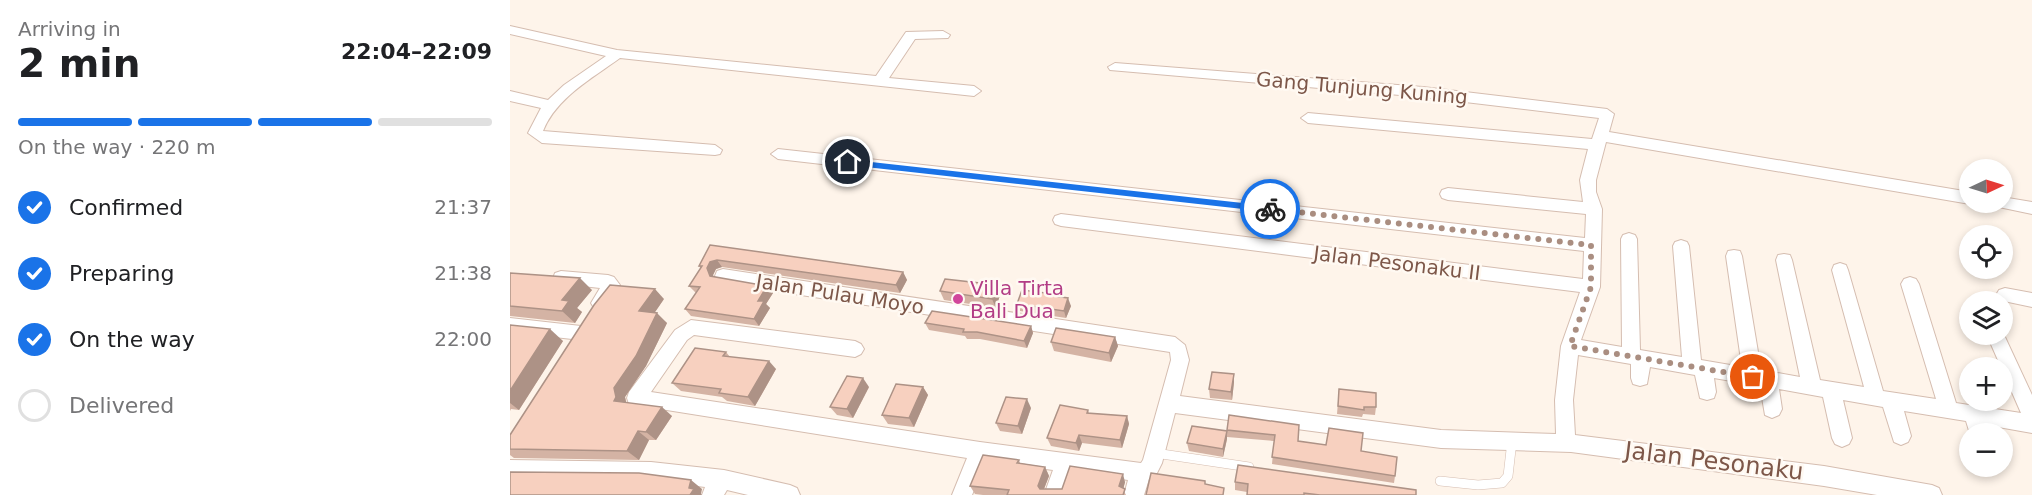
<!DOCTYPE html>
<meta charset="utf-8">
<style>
:root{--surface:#fff;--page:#f2f2f2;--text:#202124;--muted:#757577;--line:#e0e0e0;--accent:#1a73e8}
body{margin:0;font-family:"DejaVu Sans",sans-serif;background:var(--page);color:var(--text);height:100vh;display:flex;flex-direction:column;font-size:22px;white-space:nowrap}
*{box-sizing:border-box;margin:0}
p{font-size:20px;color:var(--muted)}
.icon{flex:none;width:33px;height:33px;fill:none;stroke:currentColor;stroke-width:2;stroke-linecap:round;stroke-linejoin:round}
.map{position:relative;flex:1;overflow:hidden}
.details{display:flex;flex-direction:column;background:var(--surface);width:510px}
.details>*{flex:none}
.needle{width:39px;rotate:86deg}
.fabs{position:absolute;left:1449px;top:159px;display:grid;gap:12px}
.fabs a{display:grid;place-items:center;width:54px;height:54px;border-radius:50%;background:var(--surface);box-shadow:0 3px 9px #0003;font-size:30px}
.pin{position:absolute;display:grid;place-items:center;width:51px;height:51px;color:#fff;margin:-26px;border:3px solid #fff;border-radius:50%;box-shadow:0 2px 6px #0007}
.courier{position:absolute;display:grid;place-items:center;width:60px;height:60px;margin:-30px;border:4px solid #1a73e8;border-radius:50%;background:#fff;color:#222;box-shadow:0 2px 8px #0007}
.head em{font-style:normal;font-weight:700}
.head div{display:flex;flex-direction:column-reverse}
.head{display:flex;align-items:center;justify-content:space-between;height:102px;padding:0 18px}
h1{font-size:39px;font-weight:700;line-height:45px}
.bar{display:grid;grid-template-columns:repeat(4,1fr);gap:9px 6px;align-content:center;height:72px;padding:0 18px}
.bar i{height:8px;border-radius:4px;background:var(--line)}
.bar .selected{background:var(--accent)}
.bar p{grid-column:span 4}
ol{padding:0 18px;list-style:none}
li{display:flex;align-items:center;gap:18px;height:66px}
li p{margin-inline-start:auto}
li .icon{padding:6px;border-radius:50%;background:var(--accent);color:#fff;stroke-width:4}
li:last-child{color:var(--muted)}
li i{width:33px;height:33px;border:3px solid var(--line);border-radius:50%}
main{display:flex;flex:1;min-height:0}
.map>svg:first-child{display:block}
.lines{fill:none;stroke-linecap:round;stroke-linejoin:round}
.lane-casing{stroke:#d5bdb0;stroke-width:10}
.street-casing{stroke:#d5bdb0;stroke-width:2}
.lane{stroke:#fff;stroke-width:9}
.street{fill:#fff;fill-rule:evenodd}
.wall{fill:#d4b3a4}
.shaded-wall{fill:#ad9286}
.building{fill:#f7d0bf;stroke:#ad9286;stroke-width:1.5}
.route{fill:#1a73e8}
.done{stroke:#aa8e81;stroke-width:6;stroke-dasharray:0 10.8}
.hotel-dot{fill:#d1479c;stroke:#fff9f2;stroke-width:2}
.labels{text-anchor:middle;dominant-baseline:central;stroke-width:5;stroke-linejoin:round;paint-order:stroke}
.street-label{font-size:20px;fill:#7d5749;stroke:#fff9f2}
.hotel-label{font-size:20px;fill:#b23c85;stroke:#fff9f2;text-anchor:start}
.near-street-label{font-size:24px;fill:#7d5749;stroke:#fff9f2}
</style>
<main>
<section class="details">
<div class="head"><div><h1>2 min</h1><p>Arriving in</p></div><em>22:04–22:09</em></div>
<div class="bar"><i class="selected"></i><i class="selected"></i><i class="selected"></i><i></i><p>On the way · 220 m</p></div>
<ol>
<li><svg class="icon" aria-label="check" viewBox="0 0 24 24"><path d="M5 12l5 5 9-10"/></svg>Confirmed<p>21:37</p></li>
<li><svg class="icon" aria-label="check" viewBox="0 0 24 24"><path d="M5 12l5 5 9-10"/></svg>Preparing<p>21:38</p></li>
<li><svg class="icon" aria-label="check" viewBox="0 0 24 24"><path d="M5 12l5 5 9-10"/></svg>On the way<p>22:00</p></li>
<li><i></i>Delivered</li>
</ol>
</section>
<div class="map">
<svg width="1522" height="495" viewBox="0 0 1522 495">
<rect width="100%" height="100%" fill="#fef4ea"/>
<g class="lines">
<!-- lane casing -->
<g class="lane-casing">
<g id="lane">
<polyline points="645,453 739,467"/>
<polyline points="930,481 968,485 992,483 998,476 1002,441"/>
</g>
</g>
<!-- street casing -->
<g class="street-casing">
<g id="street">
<path d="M 0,26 L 107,50 L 366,76 L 396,32 L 433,31 L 440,35 L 438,38 L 405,39 L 379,78 L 464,86 L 471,91 L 464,96 L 110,58 C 81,79 46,98 33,131 L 205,145 L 212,150 L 210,154 L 205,155 L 32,143 L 18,133 L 31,108 L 0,101 L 0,91 L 38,100 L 54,85 L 96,56 L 0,34 Z"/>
<polygon points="605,63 913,87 1097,109 1104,114 1099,132 1460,192 1460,202 1464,202 1460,204 1096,142 1086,180 1086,192 1092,209 1090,287 1071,340 1112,347 1111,239 1113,235 1119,233 1125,235 1127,239 1130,350 1172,357 1163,246 1165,242 1171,240 1177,242 1179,246 1191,360 1232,367 1216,256 1218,251 1224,250 1230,251 1232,256 1251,370 1290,377 1266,260 1268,255 1274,254 1280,255 1282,260 1310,380 1354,387 1322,270 1324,265 1330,263 1336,265 1338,270 1373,391 1426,399 1391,284 1394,279 1400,277 1406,279 1409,284 1446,403 1511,413 1480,342 1483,337 1489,334 1495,337 1522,395 1522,433 1477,425 1480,434 1460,434 1456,421 1394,411 1401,436 1398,442 1391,445 1384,442 1373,407 1333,400 1342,438 1339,444 1332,447 1325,444 1322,438 1313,397 1269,389 1272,409 1269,415 1262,418 1255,415 1250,386 1204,378 1206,392 1204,398 1197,400 1190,398 1185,375 1140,367 1137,384 1130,386 1123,384 1121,378 1121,364 1068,355 1063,400 1065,435 1314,466 1422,485 1429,488 1432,495 1367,495 1314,486 1061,452 931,448 665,413 652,463 645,477 639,479 634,495 614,495 618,480 562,472 554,495 534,495 543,470 476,461 462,495 442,495 457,458 119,404 117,398 119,392 165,330 181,320 345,341 351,344 354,349 351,354 345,357 184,335 177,340 141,392 470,442 631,463 633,460 661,360 660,352 213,283 207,281 205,276 207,271 213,269 665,337 675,345 679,360 670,396 931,430 1046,434 1045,400 1051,346 1070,292 551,226 545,224 543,220 545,216 551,214 1073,279 1074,251 268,159 261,154 268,149 1075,238 1076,214 938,200 932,198 930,194 932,190 938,188 1073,202 1070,180 1078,149 798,123 791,118 798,113 1082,139 1089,118 913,97 600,70 598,67"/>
<polygon points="1492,197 1522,202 1522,214 1484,206 1482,202 1492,202"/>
<polygon points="51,271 98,275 104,277 110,285 96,308 90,310 84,308 81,303 90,288 45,283 43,278 45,273"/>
<polygon points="1495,288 1522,293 1522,307 1489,300 1486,295 1489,290"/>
<polygon points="0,318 71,326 77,328 80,333 77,338 71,340 0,332"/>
<polygon points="0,460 141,462 214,470 280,485 287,488 290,495 238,495 217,490 214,495 192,495 195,487 141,480 0,478"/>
</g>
</g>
<!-- lane -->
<use href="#lane" class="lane"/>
<!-- street -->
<use href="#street" class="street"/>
</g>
<!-- wall -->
<g class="wall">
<polygon points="200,245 393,272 397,280 390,293 212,267 206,269 203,275 203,277 263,293 256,304 260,308 249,326 181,316 175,309 186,293 179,286 191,269 189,266"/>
<polygon points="0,273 82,290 67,308 72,312 65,323 0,316"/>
<polygon points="430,291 490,295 486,308 434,300"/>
<polygon points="544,294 545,296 561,306 556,318 510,311 507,304"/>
<polygon points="154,299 144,313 157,323 136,366 115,397 116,402 162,416 146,440 139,440 129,460 4,458 0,455 0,435"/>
<polygon points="415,323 521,326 523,333 517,348 470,339 457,339 455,336 419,330"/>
<polygon points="0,325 53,341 9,410 1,409 0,411"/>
<polygon points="605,337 608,346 601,362 544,351 541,342"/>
<polygon points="216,352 220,357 266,369 245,406 217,401 212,397 171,391 162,383"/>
<polygon points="724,374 724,382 722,400 700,398 699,389"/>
<polygon points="359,387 343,418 327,415 320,407"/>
<polygon points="413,387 418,395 404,427 378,424 372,415"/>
<polygon points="829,389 866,407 865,415 853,414 852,417 827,414"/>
<polygon points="521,408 512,434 490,431 486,423"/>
<polygon points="578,410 579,413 617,416 619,424 612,448 572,443 569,451 541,446 537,438"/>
<polygon points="719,415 788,441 851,451 885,476 884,483 762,464 764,441 717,437 717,430"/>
<polygon points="717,439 713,457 679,451 677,443"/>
<polygon points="509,460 510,463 535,467 539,476 534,489 552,489 615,482 613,489 616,495 473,495 465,494 460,486"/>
<polygon points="725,482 906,495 737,495 737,492 725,490"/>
</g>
<!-- shaded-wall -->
<g class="shaded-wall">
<polygon points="207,260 212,267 206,269 203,275 206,283 200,276 197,268 200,262"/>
<polygon points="393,272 397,280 390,293 386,285"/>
<polygon points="70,278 82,290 67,308 72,312 65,323 52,311 52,300"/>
<polygon points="487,285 490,295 486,308 482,299"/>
<polygon points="257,286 263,293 256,304 260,308 249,326 244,319 248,301"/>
<polygon points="145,289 154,299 139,321 129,311"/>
<polygon points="558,298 561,306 556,318 554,311"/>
<polygon points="147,313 157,323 136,366 115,397 117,406 104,401 104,388"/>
<polygon points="521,326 523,333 517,348 514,341"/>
<polygon points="40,329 53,341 9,410 0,403 0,391"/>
<polygon points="605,337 608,346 601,362 599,353"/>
<polygon points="259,361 266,369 245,406 238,397"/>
<polygon points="724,374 724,382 722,400 721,392"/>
<polygon points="353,378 359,387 343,418 337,409"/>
<polygon points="413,387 418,395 404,427 399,418"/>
<polygon points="517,399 521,408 512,434 508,426"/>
<polygon points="152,407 162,416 146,440 136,432"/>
<polygon points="617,416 619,424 612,448 610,440"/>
<polygon points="128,431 139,440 129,460 117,451"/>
<polygon points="717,431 717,439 713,457 713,449"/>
<polygon points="569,435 572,443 569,451 566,443"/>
<polygon points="535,467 539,476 532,494 528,486"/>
<polygon points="613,474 615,482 612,494 609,486"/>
<polygon points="181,480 192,489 191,494 192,495 180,495 179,488"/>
</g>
<!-- building -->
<g class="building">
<polygon points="200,245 393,272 386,285 207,260 200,262 197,268 200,276 257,286 248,301 254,301 244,319 175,309 190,287 179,286 192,266 189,266"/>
<polygon points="0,273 70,278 52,300 59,301 52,311 0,306"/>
<polygon points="435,279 487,285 482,299 430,291"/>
<polygon points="100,285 145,289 129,311 147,313 126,356 104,388 106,397 104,401 152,407 136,432 128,431 117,451 0,449 0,435 84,305"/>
<polygon points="512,290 544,294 543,296 558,298 554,311 507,304"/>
<polygon points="422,311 521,326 514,341 467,332 453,332 454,329 415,323"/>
<polygon points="0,325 40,329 0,391"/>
<polygon points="546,328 605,337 599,353 541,342"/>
<polygon points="185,348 216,352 213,356 259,361 238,397 209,393 211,389 162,383"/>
<polygon points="702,372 724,374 721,392 699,389"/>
<polygon points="337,376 353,378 337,409 320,407"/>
<polygon points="386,384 413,387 399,418 372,415"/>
<polygon points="829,389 866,393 866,407 854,407 854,410 828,406"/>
<polygon points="496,397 517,399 508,426 486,423"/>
<polygon points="550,405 578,410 577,413 617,416 610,440 569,435 566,443 537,438"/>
<polygon points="719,415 789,425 788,441 816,445 819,428 853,433 851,451 887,457 885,476 762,457 765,435 717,430"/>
<polygon points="682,426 717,431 713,449 677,443"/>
<polygon points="473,455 509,460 507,463 535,467 528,486 530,489 552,489 560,466 613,474 609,486 615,489 613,495 497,495 499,490 460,486"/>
<polygon points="728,465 906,490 906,495 810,495 794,493 794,495 737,495 738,484 725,482"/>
<polygon points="0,472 129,473 181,480 179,488 184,489 180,495 0,495"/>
<polygon points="641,473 695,481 695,484 714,488 713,495 636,495"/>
</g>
<!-- route -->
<polygon class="route" points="334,159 760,206 765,209 760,212 338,165 334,164"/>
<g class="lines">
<!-- done -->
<polyline class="done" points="760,209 1081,245 1081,287 1060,346 1243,377"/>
</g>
<!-- markers -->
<circle class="hotel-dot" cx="448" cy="299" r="6"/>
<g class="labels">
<!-- street labels -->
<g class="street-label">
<text transform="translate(852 88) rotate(5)">Gang Tunjung Kuning</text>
<text transform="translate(887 263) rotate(7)">Jalan Pesonaku II</text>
<text transform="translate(330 294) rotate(9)">Jalan Pulau Moyo</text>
</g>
<!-- hotel labels -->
<g class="hotel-label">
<text x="460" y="288">Villa Tirta<tspan x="460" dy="23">Bali Dua</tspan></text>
</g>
<!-- near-street labels -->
<g class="near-street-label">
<text transform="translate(1204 461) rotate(7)">Jalan Pesonaku</text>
</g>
</g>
</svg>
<div class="fabs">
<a><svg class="needle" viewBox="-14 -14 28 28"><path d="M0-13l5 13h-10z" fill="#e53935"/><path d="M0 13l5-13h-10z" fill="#757577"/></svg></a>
<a><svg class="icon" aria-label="locate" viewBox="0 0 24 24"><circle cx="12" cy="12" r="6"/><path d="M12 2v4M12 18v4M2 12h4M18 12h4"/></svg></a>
<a><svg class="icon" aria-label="layers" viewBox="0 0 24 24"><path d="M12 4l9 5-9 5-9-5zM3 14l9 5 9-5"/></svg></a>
<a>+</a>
<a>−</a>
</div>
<div class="pin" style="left:1243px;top:377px;background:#ea580c"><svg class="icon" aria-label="bag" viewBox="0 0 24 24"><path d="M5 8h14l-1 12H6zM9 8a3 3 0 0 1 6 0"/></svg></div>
<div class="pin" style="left:338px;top:162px;background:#1f2937"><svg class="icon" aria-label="home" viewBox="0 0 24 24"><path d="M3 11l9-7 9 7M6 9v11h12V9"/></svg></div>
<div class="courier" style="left:760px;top:209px"><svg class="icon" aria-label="bike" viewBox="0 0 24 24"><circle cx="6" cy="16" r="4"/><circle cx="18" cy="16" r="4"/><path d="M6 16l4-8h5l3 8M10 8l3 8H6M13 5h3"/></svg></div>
</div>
</main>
